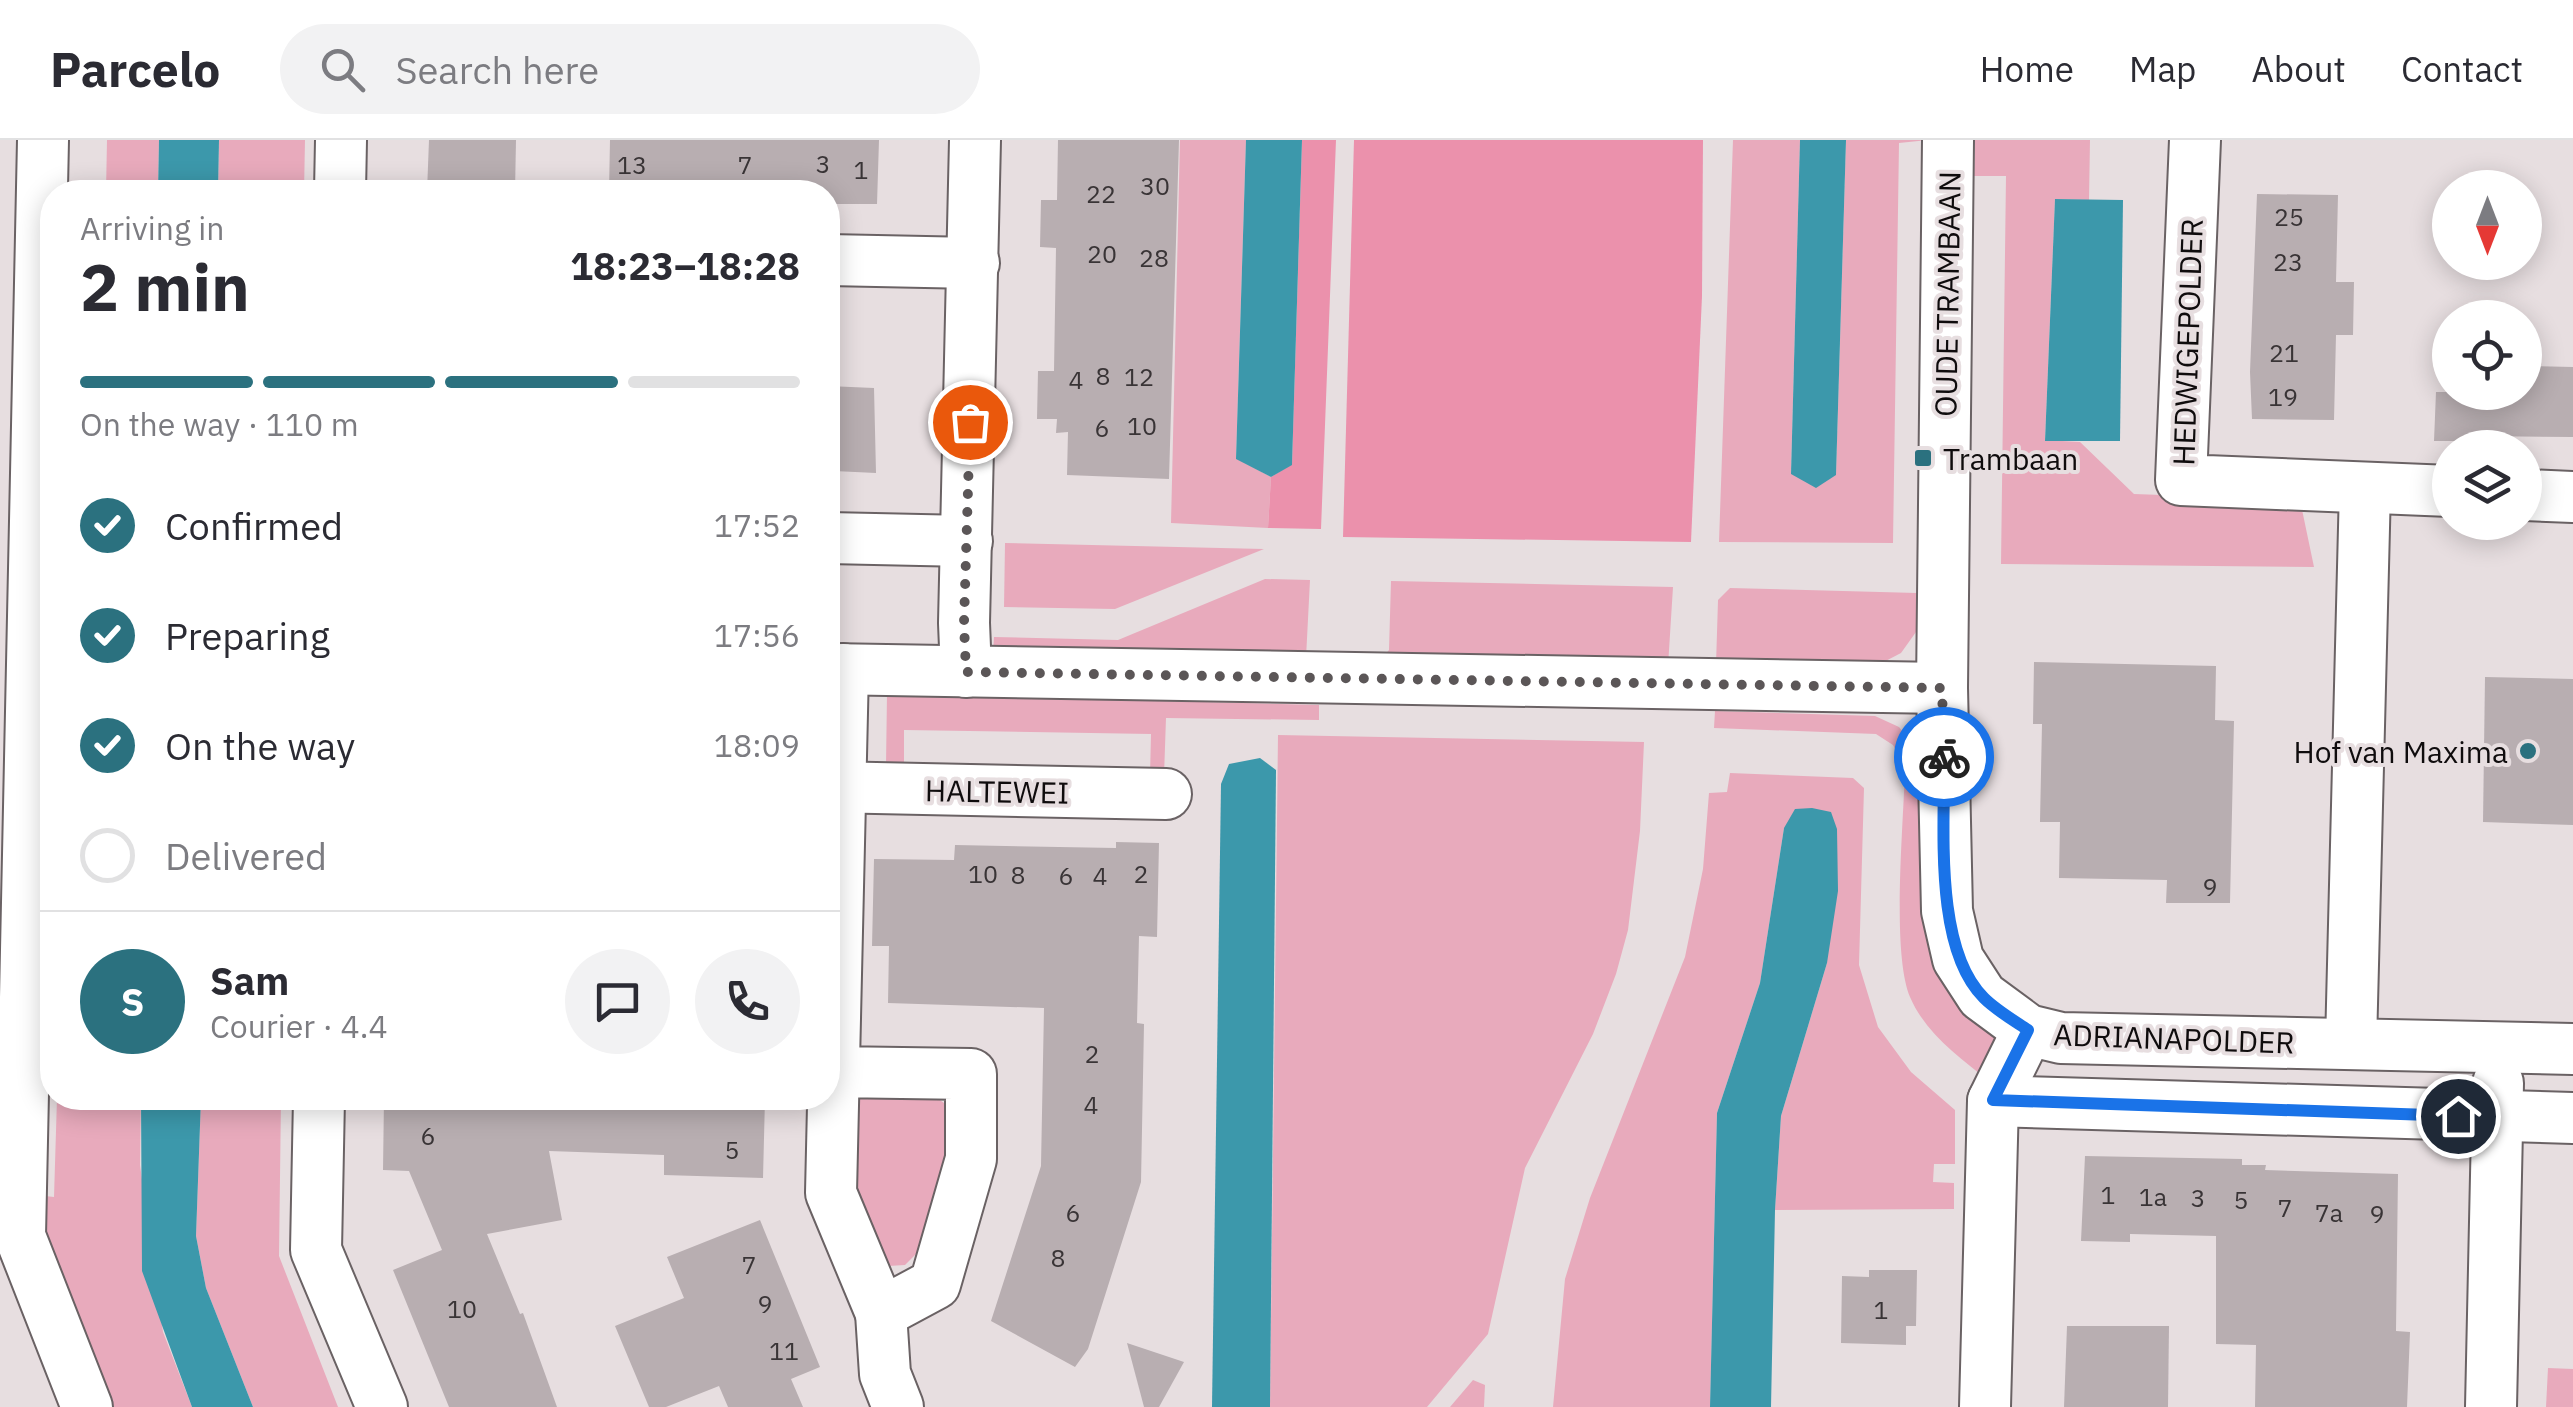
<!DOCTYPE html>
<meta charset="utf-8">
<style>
:root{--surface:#fff;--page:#f2f2f3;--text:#2b2b33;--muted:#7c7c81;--line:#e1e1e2;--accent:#2b717f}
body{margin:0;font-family:"IBM Plex Sans",sans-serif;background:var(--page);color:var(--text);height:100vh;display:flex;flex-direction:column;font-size:38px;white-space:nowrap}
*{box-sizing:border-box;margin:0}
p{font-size:32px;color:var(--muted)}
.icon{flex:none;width:55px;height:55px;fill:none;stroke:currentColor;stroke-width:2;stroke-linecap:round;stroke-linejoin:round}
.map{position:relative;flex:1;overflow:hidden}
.drawer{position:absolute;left:40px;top:40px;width:800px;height:930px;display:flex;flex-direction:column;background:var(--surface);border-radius:40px;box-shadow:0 5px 25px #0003}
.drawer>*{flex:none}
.needle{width:65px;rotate:180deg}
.fabs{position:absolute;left:2432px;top:30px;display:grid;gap:20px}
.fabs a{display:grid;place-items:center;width:110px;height:110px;border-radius:50%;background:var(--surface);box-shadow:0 5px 25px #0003;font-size:50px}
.pin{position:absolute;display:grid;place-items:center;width:85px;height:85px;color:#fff;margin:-42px;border:5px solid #fff;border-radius:50%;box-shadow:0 2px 10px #0007}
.courier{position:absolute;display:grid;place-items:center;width:100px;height:100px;margin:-50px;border:8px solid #1a73e8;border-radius:50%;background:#fff;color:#222;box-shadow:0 2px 12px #0007}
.summary em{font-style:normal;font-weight:700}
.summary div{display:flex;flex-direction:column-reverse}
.summary{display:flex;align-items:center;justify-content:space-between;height:170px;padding:0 40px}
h1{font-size:65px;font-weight:700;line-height:75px}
.bar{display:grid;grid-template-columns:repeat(4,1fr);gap:15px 10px;align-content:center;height:120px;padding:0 40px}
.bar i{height:12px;border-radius:8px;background:var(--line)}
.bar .selected{background:var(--accent)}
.bar p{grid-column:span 4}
.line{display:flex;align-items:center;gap:25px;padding:0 40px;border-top:2px solid var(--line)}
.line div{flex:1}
.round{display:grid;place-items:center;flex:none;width:105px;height:105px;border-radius:52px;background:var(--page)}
ol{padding:0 40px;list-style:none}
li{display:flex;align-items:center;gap:30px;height:110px}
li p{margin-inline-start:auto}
li .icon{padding:10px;border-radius:50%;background:var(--accent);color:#fff;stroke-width:4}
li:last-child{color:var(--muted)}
li i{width:55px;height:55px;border:5px solid var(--line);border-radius:50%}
header{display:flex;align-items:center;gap:60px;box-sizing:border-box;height:140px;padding:0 50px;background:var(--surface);border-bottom:2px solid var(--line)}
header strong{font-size:48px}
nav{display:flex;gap:55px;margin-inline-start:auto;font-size:35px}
.search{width:700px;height:90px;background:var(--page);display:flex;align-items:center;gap:25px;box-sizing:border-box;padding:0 35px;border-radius:55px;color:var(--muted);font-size:38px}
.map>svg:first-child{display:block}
.green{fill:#e8aabc}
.forest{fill:#eb91ac}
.water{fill:#3c98ab}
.building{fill:#b8aeb1}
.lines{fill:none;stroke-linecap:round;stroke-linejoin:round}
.street-casing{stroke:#6a6264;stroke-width:54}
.street{stroke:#fff;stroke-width:50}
.done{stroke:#5b5657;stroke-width:10;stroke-dasharray:0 18}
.route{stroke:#1a73e8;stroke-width:12}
.poi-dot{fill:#2b717f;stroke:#e7dee0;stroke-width:4}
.labels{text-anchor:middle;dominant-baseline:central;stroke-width:8;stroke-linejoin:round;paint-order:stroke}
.number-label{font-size:25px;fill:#393436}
.street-label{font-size:30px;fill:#0f0c0d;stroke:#e7dee0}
.poi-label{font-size:30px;fill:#0f0c0d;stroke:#e7dee0;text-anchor:start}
</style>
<header>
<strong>Parcelo</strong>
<div class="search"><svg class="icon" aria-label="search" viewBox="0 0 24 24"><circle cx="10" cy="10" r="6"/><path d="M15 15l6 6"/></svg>Search here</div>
<nav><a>Home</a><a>Map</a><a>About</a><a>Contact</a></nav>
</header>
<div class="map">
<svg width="2573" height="1267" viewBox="0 0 2573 1267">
<rect width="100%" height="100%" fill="#e7dee0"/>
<!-- green -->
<g class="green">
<polygon points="107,0 159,0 158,52 106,52"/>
<polygon points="219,0 305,0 304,52 218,52"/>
<polygon points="1180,0 1246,0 1236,318 1271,337 1268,388 1171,383"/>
<polygon points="1733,0 1800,0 1791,333 1836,334 1846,0 1928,0 1899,3 1893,403 1719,402"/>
<polygon points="1975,0 2090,0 2089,60 2055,59 2045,300 2080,302 2134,354 2300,360 2314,427 2001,424 2006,36 1974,36"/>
<polygon points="1005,403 1264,409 1115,469 1004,467"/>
<polygon points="1265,439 1310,440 1306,518 993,513 994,497 1118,500"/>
<polygon points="1391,441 1673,447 1668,526 1379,522 1389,510"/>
<polygon points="1730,448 1917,453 1916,492 1901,513 1876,526 1716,524 1718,460"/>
<polygon points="887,554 1319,565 1319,580 1166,578 1164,636 1150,636 1151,594 904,590 904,630 886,626"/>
<path d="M 1715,571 L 1875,576 L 1899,587 L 1916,609 L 1999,911 L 1989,941 C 1959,917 1926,894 1910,857 C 1891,811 1904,681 1905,626 L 1893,605 L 1876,594 L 1714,588 Z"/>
<polygon points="1278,595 1644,602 1640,691 1628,790 1616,834 1593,894 1525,1028 1488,1194 1427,1267 1270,1267"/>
<polygon points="1730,633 1853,638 1864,648 1859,825 1878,887 1911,932 1955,970 1955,1024 1934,1024 1933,1042 1954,1043 1954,1069 1775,1070 1781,976 1827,823 1784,688 1760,843 1717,973 1710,1267 1553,1267 1565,1139 1590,1058 1685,817 1703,729 1709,653 1727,652"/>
<polygon points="854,952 929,952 944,963 954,990 920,1110 905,1125 888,1126 853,1068"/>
<polygon points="57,958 141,958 140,1025 163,1192 192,1267 102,1267 36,1091 36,1055 54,1057"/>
<polygon points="201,958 281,958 279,1116 338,1267 253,1267 206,1148 196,1096"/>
<polygon points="2548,1228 2573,1229 2573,1267 2546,1267"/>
<polygon points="1473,1240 1485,1245 1484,1267 1450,1267"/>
</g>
<!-- forest -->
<g class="forest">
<polygon points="1302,0 1336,0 1321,389 1268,388 1271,337 1292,324"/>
<polygon points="1354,0 1703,0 1702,156 1691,402 1343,397"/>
</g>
<!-- water -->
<g class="water">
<polygon points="159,0 219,0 218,52 158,52"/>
<polygon points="1246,0 1302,0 1292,325 1271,337 1236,319"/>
<polygon points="1800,0 1846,0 1836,335 1816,348 1791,334"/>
<polygon points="2055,59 2123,60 2120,301 2045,301"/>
<polygon points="1260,618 1276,630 1270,1267 1212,1267 1221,644 1229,624"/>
<polygon points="1812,668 1831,672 1837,689 1838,751 1827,823 1781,976 1775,1070 1771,1267 1710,1267 1717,973 1760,843 1784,688 1795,669"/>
<polygon points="141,958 201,958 196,1096 206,1148 253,1267 192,1267 142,1131"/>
</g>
<!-- building -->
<g class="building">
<polygon points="429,0 516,0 515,52 427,52"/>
<polygon points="610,0 879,0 877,64 828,64 828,52 609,52"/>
<polygon points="1058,0 1179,0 1169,339 1067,335 1068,292 1056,293 1057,279 1037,279 1038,231 1054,231 1056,108 1040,107 1041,60 1057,60"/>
<polygon points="2257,54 2338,55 2336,142 2354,142 2353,195 2336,195 2334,280 2252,279 2250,232"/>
<polygon points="2525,226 2573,227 2573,297 2478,296 2478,301 2434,301 2436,252 2525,252"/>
<polygon points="828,246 874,248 876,333 834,331 834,327 828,327"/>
<polygon points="2034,522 2216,526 2215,580 2234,581 2230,763 2166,763 2167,740 2059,738 2060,682 2040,682 2042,584 2033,584"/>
<polygon points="2485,537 2573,539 2573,685 2483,682"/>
<polygon points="1116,702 1159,703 1157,797 1139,796 1137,883 1144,884 1141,1042 1088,1209 1075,1227 991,1181 1041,1026 1044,868 888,863 889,806 872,806 874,719 954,720 955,705 1116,708"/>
<polygon points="384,958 484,958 665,966 665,958 765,958 763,1038 664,1035 664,1015 549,1011 562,1080 487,1094 520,1174 523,1173 557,1267 449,1267 393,1130 442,1110 409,1031 383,1030"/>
<polygon points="2085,1016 2242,1019 2242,1025 2266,1025 2265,1030 2398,1034 2396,1191 2410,1192 2407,1267 2255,1267 2256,1205 2216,1204 2216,1096 2130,1094 2130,1102 2081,1101"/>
<polygon points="760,1080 820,1227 791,1239 803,1267 728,1267 719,1246 666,1267 649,1267 615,1186 684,1158 667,1117"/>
<polygon points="1869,1130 1917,1130 1916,1186 1906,1186 1906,1205 1841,1203 1842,1136 1869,1137"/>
<polygon points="2067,1186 2169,1186 2168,1267 2064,1267"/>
<polygon points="1127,1203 1184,1222 1159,1267 1144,1267"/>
</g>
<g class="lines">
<!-- street casing -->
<g class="street-casing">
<g id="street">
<polyline points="43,0 20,1096 87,1267"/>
<polyline points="1948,0 1942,548 1947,771 1958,819 1982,856 2028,890 2061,898 2573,909"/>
<polyline points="2195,0 2181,340 2450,351"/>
<polyline points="340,52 341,0"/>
<polyline points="828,120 974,123"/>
<polyline points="2525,355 2573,357"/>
<polyline points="828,398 967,401"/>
<polyline points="828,529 1942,548"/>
<polyline points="966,532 964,483 975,0"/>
<polyline points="828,647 1166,654"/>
<polyline points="2351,904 2365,348"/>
<polyline points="833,932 971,934 971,1019 935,1144 881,1173 831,1053 843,529"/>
<polyline points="319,958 316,1110 382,1267"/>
<polyline points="1993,961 2573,978"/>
<polyline points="881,1173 885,1234 898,1267"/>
<polyline points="1985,1267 1993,961 2028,890"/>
<polyline points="2491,1267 2498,943"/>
</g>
</g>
<!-- street -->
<use href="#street" class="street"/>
</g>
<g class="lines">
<!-- done -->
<polyline class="done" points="970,282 964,483 966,532 1942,548 1944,617"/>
<!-- route -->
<path class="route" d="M 1944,617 C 1945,684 1933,808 1984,858 C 1996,870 2013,880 2028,890 L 1993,960 L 2458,976"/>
</g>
<!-- markers -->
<g class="poi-dot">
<rect x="1913" y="308" width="20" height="20" rx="5"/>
<circle cx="2528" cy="611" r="10"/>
</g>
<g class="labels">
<!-- number labels -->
<g class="number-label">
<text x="823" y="23">3</text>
<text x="632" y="24">13</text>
<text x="745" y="24">7</text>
<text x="861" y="29">1</text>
<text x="1155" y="45">30</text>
<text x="1101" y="53">22</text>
<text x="2289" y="76">25</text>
<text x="1102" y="113">20</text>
<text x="1154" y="117">28</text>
<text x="2288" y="121">23</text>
<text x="2284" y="212">21</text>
<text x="1103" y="235">8</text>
<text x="1139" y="236">12</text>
<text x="1076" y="239">4</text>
<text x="2283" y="256">19</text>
<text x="1142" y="285">10</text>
<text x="1102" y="287">6</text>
<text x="983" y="733">10</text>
<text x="1141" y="733">2</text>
<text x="1018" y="734">8</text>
<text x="1066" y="735">6</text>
<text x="1100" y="735">4</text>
<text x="2210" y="746">9</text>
<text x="1092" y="913">2</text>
<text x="1091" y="964">4</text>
<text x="428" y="995">6</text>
<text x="732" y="1009">5</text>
<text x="2108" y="1054">1</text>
<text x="2153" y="1056">1a</text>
<text x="2198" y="1057">3</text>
<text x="2241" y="1059">5</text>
<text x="2285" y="1067">7</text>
<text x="1073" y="1072">6</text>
<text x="2329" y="1072">7a</text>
<text x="2377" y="1073">9</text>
<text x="1058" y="1117">8</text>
<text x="749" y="1124">7</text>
<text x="765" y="1163">9</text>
<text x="462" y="1168">10</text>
<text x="1881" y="1169">1</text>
<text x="784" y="1210">11</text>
</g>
<!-- street labels -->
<g class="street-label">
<text transform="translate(1947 154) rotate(-89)">OUDE TRAMBAAN</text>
<text transform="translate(2187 202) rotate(-88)">HEDWIGEPOLDER</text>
<text transform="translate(997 651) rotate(1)">HALTEWEI</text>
<text transform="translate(2174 898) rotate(2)">ADRIANAPOLDER</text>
</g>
<!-- poi labels -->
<g class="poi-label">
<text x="1943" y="318">Trambaan</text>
<text x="2508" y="611" text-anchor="end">Hof van Maxima</text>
</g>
</g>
</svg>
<div class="fabs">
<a><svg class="needle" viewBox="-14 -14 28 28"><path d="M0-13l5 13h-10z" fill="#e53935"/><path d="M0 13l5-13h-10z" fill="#7c7c81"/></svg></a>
<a><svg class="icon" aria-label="locate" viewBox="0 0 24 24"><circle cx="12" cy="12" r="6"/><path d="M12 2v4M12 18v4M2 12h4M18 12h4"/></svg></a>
<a><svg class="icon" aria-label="layers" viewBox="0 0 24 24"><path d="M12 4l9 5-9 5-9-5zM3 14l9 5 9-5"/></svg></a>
</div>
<div class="pin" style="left:970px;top:282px;background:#ea580c"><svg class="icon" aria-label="bag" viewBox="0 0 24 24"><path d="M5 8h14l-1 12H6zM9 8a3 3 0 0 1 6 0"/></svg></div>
<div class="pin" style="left:2458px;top:976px;background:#1f2937"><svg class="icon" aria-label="home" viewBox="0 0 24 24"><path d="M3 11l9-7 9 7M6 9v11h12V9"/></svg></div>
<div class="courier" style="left:1944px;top:617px"><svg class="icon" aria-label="bike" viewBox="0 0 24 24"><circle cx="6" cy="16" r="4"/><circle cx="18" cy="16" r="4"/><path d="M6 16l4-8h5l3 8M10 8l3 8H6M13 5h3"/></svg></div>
<section class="drawer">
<div class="summary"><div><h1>2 min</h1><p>Arriving in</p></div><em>18:23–18:28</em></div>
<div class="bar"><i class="selected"></i><i class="selected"></i><i class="selected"></i><i></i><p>On the way · 110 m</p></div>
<ol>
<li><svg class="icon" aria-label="check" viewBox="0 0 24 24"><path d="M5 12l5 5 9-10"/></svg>Confirmed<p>17:52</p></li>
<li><svg class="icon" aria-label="check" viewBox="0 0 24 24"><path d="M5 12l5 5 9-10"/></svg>Preparing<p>17:56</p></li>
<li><svg class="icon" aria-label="check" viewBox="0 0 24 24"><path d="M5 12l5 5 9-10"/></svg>On the way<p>18:09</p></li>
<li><i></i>Delivered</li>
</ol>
<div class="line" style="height:180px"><b class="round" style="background:var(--accent);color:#fff">S</b><div><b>Sam</b><p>Courier · 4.4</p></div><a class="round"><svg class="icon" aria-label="chat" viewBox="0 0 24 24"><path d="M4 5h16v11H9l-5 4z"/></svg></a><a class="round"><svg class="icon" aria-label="phone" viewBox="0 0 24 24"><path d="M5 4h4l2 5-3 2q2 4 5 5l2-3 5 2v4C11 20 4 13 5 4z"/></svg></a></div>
</section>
</div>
